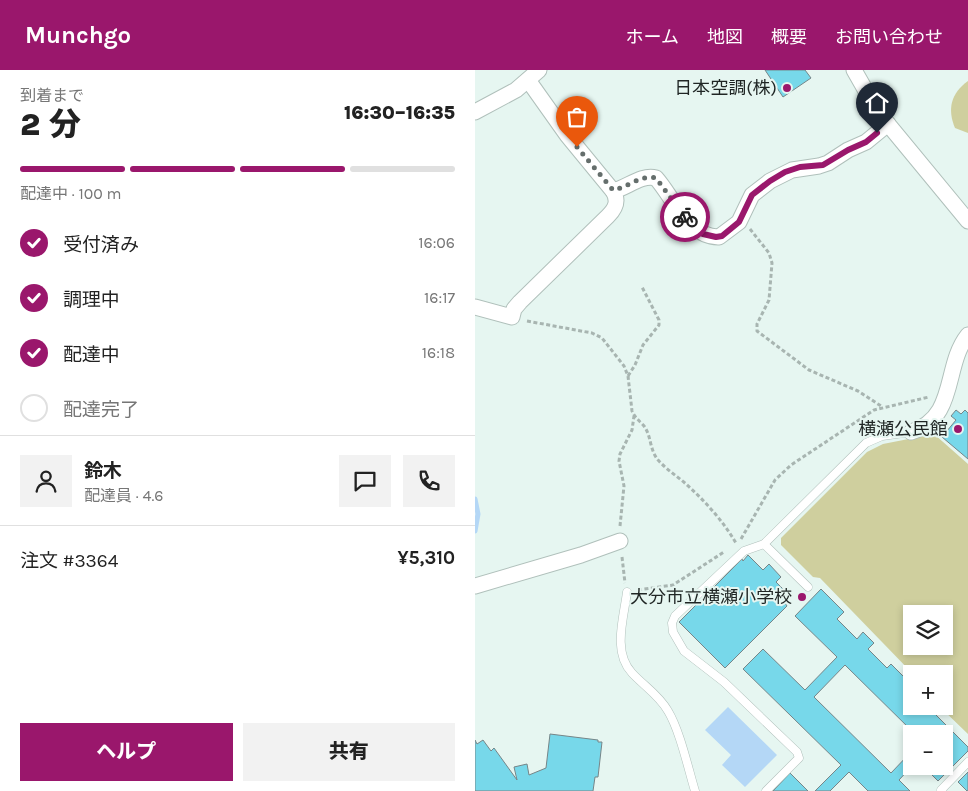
<!DOCTYPE html>
<html lang="ja">
<meta charset="utf-8">
<style>
:root{--surface:#fff;--page:#f2f2f2;--text:#222;--muted:#767676;--line:#e0e0e0;--accent:#9a176c}
body{margin:0;font-family:Karla,"Noto Sans JP",sans-serif;background:var(--page);color:var(--text);height:100vh;display:flex;flex-direction:column;font-size:19px;white-space:nowrap}
*{box-sizing:border-box;margin:0}
p{font-size:16px;color:var(--muted)}
.icon{flex:none;width:28px;height:28px;fill:none;stroke:currentColor;stroke-width:2;stroke-linecap:round;stroke-linejoin:round}
.map{position:relative;flex:1;overflow:hidden}
.details{display:flex;flex-direction:column;background:var(--surface);width:475px}
.details>*{flex:none}
.controls{position:absolute;left:428px;top:535px;display:grid;gap:10px}
.controls a{display:grid;place-items:center;width:50px;height:50px;border-radius:0px;background:var(--surface);box-shadow:0 2px 8px #0003;font-size:25px}
.pin{position:absolute;display:grid;place-items:center;width:42px;height:42px;color:#fff;margin:-51px -21px;border-radius:50% 50% 50% 0;rotate:-45deg;box-shadow:0 0 5px #0007}
.pin .icon{rotate:45deg}
.courier{position:absolute;display:grid;place-items:center;width:50px;height:50px;margin:-25px;border:4px solid #9a176c;border-radius:50%;background:#fff;color:#222;box-shadow:0 1px 6px #0007}
.summary em{font-style:normal;font-weight:800}
.summary div{display:flex;flex-direction:column-reverse}
.summary{display:flex;align-items:center;justify-content:space-between;height:85px;padding:0 20px}
h1{font-size:32px;font-weight:800;line-height:38px}
.bar{display:grid;grid-template-columns:repeat(4,1fr);gap:8px 5px;align-content:center;height:60px;padding:0 20px}
.bar i{height:6px;border-radius:4px;background:var(--line)}
.bar .selected{background:var(--accent)}
.bar p{grid-column:span 4}
.line{display:flex;align-items:center;gap:12px;padding:0 20px;border-top:1px solid var(--line)}
.line div{flex:1}
.round{display:grid;place-items:center;flex:none;width:52px;height:52px;border-radius:0px;background:var(--page)}
ol{padding:0 20px;list-style:none}
li{display:flex;align-items:center;gap:15px;height:55px}
li p{margin-inline-start:auto}
li .icon{padding:5px;border-radius:50%;background:var(--accent);color:#fff;stroke-width:4}
li:last-child{color:var(--muted)}
li i{width:28px;height:28px;border:2px solid var(--line);border-radius:50%}
.cta{display:flex;gap:10px;margin-top:auto;padding:10px 20px}
.cta a{flex:1;height:58px;border-radius:0px;background:var(--accent);color:#fff;font-size:20px;font-weight:800;line-height:58px;text-align:center}
.cta a+a{background:var(--page);color:var(--text)}
header{display:flex;align-items:center;gap:30px;box-sizing:border-box;height:70px;padding:0 25px;background:var(--accent);color:#fff}
header strong{font-size:24px}
nav{display:flex;gap:28px;margin-inline-start:auto;font-size:18px}
main{display:flex;flex:1;min-height:0}
.map>svg:first-child{display:block}
.green{fill:#cfcf9e;fill-rule:evenodd}
.water{fill:#b4d7f6}
.lines{fill:none;stroke-linecap:round;stroke-linejoin:round}
.stream{stroke:#b4d7f6;stroke-width:5}
.building{fill:#77d8ea;stroke:#768588}
.lane-casing{stroke:#b0c0bb;stroke-width:9}
.street-casing{stroke:#b0c0bb;stroke-width:17}
.path{stroke:#a8b5b1;stroke-width:3;stroke-dasharray:4 2.5;stroke-linecap:butt}
.lane{stroke:#fff;stroke-width:8}
.street{stroke:#fff;stroke-width:15}
.done{stroke:#656e6c;stroke-width:5;stroke-dasharray:0 9}
.route{stroke:#9a176c;stroke-width:6}
.poi-dot{fill:#9a176c;stroke:#e6f6f1;stroke-width:2}
.labels{text-anchor:middle;dominant-baseline:central;stroke-width:4;stroke-linejoin:round;paint-order:stroke}
.poi-label{font-size:18px;fill:#1f2524;stroke:#e6f6f1;text-anchor:end}
</style>
<header>
<strong>Munchgo</strong>
<nav><a>ホーム</a><a>地図</a><a>概要</a><a>お問い合わせ</a></nav>
</header>
<main>
<section class="details">
<div class="summary"><div><h1>2 分</h1><p>到着まで</p></div><em>16:30–16:35</em></div>
<div class="bar"><i class="selected"></i><i class="selected"></i><i class="selected"></i><i></i><p>配達中 · 100 m</p></div>
<ol>
<li><svg class="icon" aria-label="check" viewBox="0 0 24 24"><path d="M5 12l5 5 9-10"/></svg>受付済み<p>16:06</p></li>
<li><svg class="icon" aria-label="check" viewBox="0 0 24 24"><path d="M5 12l5 5 9-10"/></svg>調理中<p>16:17</p></li>
<li><svg class="icon" aria-label="check" viewBox="0 0 24 24"><path d="M5 12l5 5 9-10"/></svg>配達中<p>16:18</p></li>
<li><i></i>配達完了</li>
</ol>
<div class="line" style="height:90px"><a class="round"><svg class="icon" aria-label="person" viewBox="0 0 24 24"><circle cx="12" cy="8" r="4"/><path d="M4 21q1-7 8-7t8 7"/></svg></a><div><b>鈴木</b><p>配達員 · 4.6</p></div><a class="round"><svg class="icon" aria-label="chat" viewBox="0 0 24 24"><path d="M4 5h16v11H9l-5 4z"/></svg></a><a class="round"><svg class="icon" aria-label="phone" viewBox="0 0 24 24"><path d="M5 4h4l2 5-3 2q2 4 5 5l2-3 5 2v4C11 20 4 13 5 4z"/></svg></a></div>
<div class="line" style="height:65px"><div>注文 #3364</div><b>¥5,310</b></div>
<div class="cta"><a>ヘルプ</a><a>共有</a></div>
</section>
<div class="map">
<svg width="493" height="721" viewBox="0 0 493 721">
<rect width="100%" height="100%" fill="#e6f6f1"/>
<!-- green -->
<g class="green">
<path d="M 493,11 L 493,63 L 480,58 C 472,39 476,23 493,11 Z"/>
<path d="M 459,364 L 493,394 L 493,664 L 464,636 L 469,636 L 469,604 L 438,604 L 345,508 L 338,507 L 306,475 L 306,468 L 392,382 L 408,374 ZM 436,544 L 469,544 L 469,576 L 436,576 Z"/>
</g>
<!-- water -->
<polygon class="water" points="253,637 302,685 270,717 247,695 256,685 230,660"/>
<g class="lines">
<!-- stream -->
<polyline class="stream" points="0,429 3,444 0,461"/>
</g>
<!-- building -->
<g class="building">
<polygon points="290,0 330,0 336,8 308,27"/>
<polygon points="481,340 486,344 490,340 493,343 493,389 467,367 481,350 476,346"/>
<polygon points="273,485 288,500 294,494 306,507 301,512 316,527 310,533 312,536 250,598 204,552 267,489 268,491"/>
<polygon points="346,519 369,542 362,549 382,569 388,562 399,573 393,579 412,598 416,594 432,610 429,613 436,621 436,636 452,636 493,677 493,681 463,711 448,696 469,696 469,664 440,664 370,595 339,627 416,703 436,682 437,696 424,710 435,721 393,721 374,702 355,721 340,721 366,695 268,599 288,579 330,620 362,587 320,546"/>
<polygon points="75,664 123,670 123,672 127,672 123,707 120,707 118,721 0,721 0,670 2,674 8,670 16,681 19,678 42,710 39,697 52,694 54,705 71,698"/>
<polygon points="493,702 493,721 492,721 483,712"/>
<polygon points="315,703 333,721 298,721"/>
</g>
<g class="lines">
<!-- lane casing -->
<g class="lane-casing">
<g id="lane">
<polyline points="289,474 269,481 200,546 197,553 198,562 209,581 249,612 322,682 324,688 291,721"/>
<polyline points="333,517 289,474 391,373 407,366 436,362"/>
<path d="M 152,522 C 149,547 137,582 157,603 C 169,616 184,625 193,641 C 205,661 213,698 220,721"/>
<polyline points="467,721 466,720 493,692"/>
</g>
</g>
<!-- street casing -->
<g class="street-casing">
<g id="street">
<polyline points="379,0 403,42 493,151"/>
<polyline points="0,42 41,20 64,0"/>
<path d="M 138,121 C 152,118 166,104 181,108 C 198,127 214,168 244,167 L 264,152 L 277,125 L 295,111 L 317,100 L 344,96 L 353,93 L 373,80 L 391,72 L 413,54"/>
<path d="M 0,237 L 37,247 L 39,239 L 45,232 L 133,146 C 141,138 144,131 138,121 L 92,65 L 53,10"/>
<path d="M 436,362 C 483,347 468,296 493,265"/>
<polyline points="0,516 106,485 145,471"/>
</g>
</g>
<!-- path -->
<g class="path">
<polyline points="275,159 294,183 297,193 294,230 282,254 282,261 334,300 383,321 406,336"/>
<path d="M 52,251 L 117,263 L 127,268 L 149,296 L 153,306 L 157,341 C 160,348 165,351 169,356 C 177,367 174,380 184,391 C 192,400 202,406 211,414 C 230,431 248,451 261,473"/>
<polyline points="153,306 160,295 168,275 184,255 184,250 167,217"/>
<polyline points="145,456 149,416 144,391 145,384 157,360 159,346"/>
<polyline points="266,469 300,410 316,395 399,340 454,327"/>
<polyline points="147,487 150,513"/>
<polyline points="163,520 198,515 249,482"/>
</g>
<!-- lane -->
<use href="#lane" class="lane"/>
<!-- street -->
<use href="#street" class="street"/>
</g>
<g class="lines">
<!-- done -->
<path class="done" d="M 102,77 L 138,120 C 152,118 166,104 181,108 L 210,147"/>
<!-- route -->
<polyline class="route" points="210,147 228,164 241,167 247,166 264,152 277,125 295,111 310,102 325,97 348,95 373,80 391,72 402,63"/>
</g>
<!-- markers -->
<g class="poi-dot">
<circle cx="312" cy="18" r="5"/>
<circle cx="483" cy="359" r="5"/>
<circle cx="327" cy="527" r="5"/>
</g>
<g class="labels">
<!-- poi labels -->
<g class="poi-label">
<text x="302" y="18">日本空調(株)</text>
<text x="473" y="359">横瀬公民館</text>
<text x="317" y="527">大分市立横瀬小学校</text>
</g>
</g>
</svg>
<div class="controls">
<a><svg class="icon" aria-label="layers" viewBox="0 0 24 24"><path d="M12 4l9 5-9 5-9-5zM3 14l9 5 9-5"/></svg></a>
<a>+</a>
<a>−</a>
</div>
<div class="pin" style="left:102px;top:77px;background:#ea580c"><svg class="icon" aria-label="bag" viewBox="0 0 24 24"><path d="M5 8h14l-1 12H6zM9 8a3 3 0 0 1 6 0"/></svg></div>
<div class="pin" style="left:402px;top:63px;background:#1f2937"><svg class="icon" aria-label="home" viewBox="0 0 24 24"><path d="M3 11l9-7 9 7M6 9v11h12V9"/></svg></div>
<div class="courier" style="left:210px;top:147px"><svg class="icon" aria-label="bike" viewBox="0 0 24 24"><circle cx="6" cy="16" r="4"/><circle cx="18" cy="16" r="4"/><path d="M6 16l4-8h5l3 8M10 8l3 8H6M13 5h3"/></svg></div>
</div>
</main>
